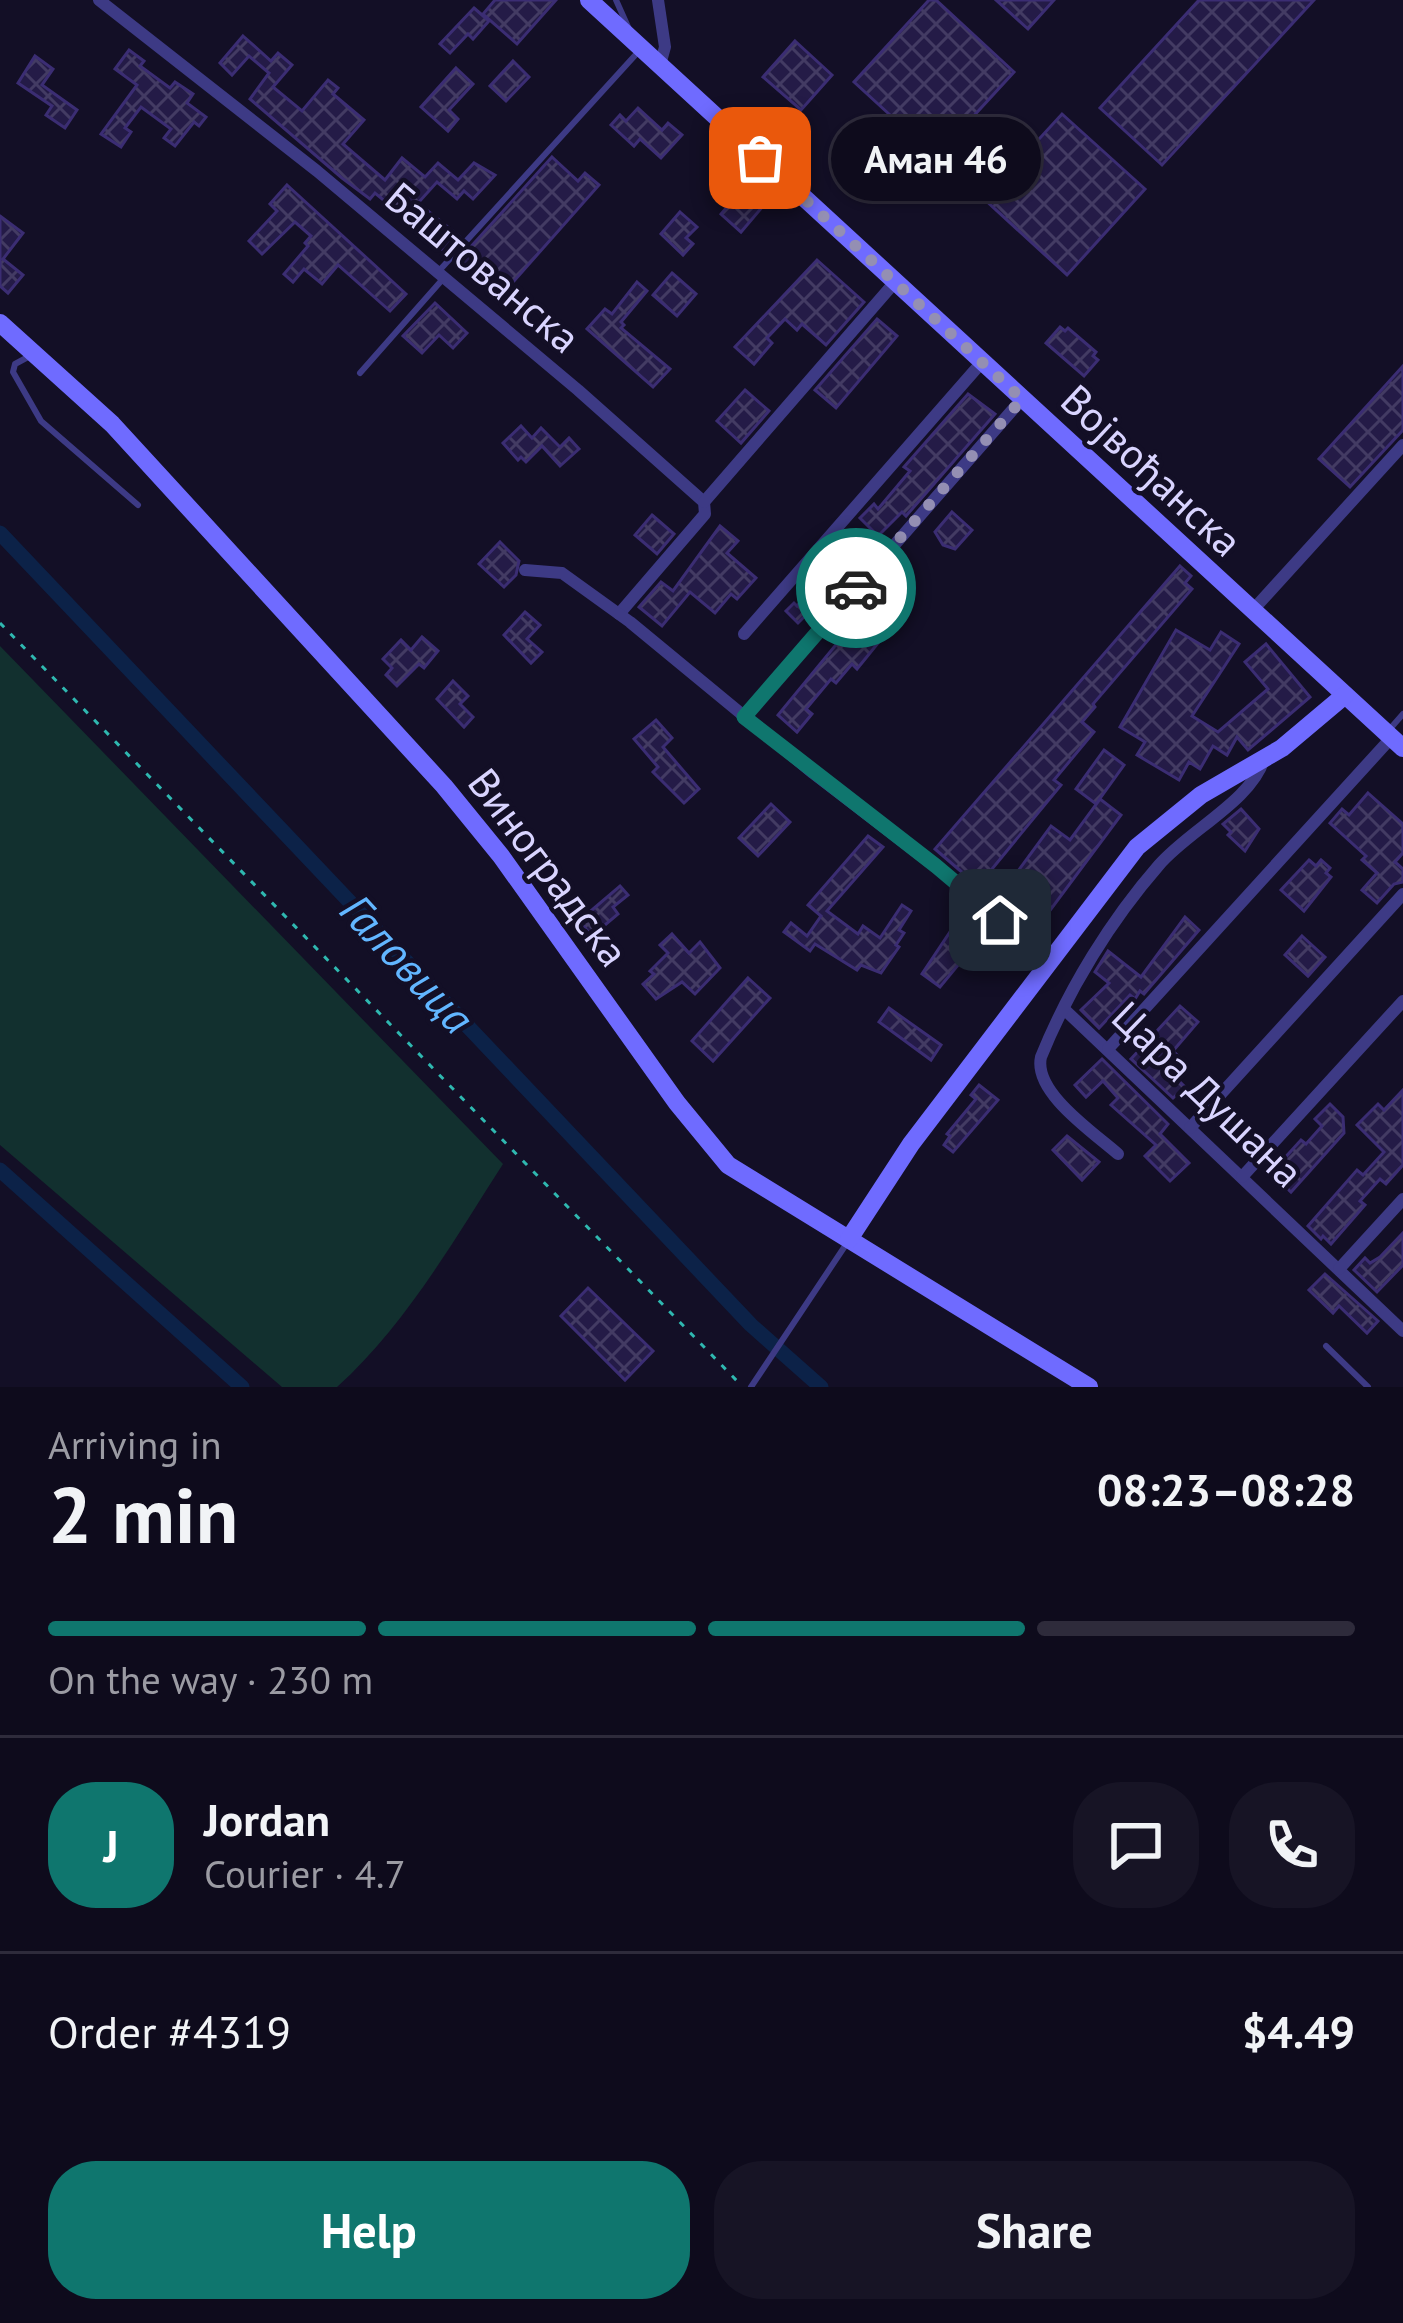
<!DOCTYPE html>
<meta charset="utf-8">
<style>
:root{--surface:#0e0b1c;--page:#171425;--text:#f1f3f6;--muted:#9b9ba3;--line:#2e2b3b;--accent:#0f766e}
body{margin:0;font-family:"PT Sans",sans-serif;background:var(--page);color:var(--text);height:100vh;display:flex;flex-direction:column;font-size:45px;white-space:nowrap}
*{box-sizing:border-box;margin:0}
p{font-size:39px;color:var(--muted)}
.icon{flex:none;width:66px;height:66px;fill:none;stroke:currentColor;stroke-width:2;stroke-linecap:round;stroke-linejoin:round}
.map{position:relative;height:1387px;overflow:hidden}
.panel{display:flex;flex-direction:column;background:var(--surface);flex:1}
.panel>*{flex:none}
.pin{position:absolute;display:grid;place-items:center;width:102px;height:102px;color:#fff;margin:-51px;border-radius:24px;box-shadow:0 6px 18px #0006}
.courier{position:absolute;display:grid;place-items:center;width:120px;height:120px;margin:-60px;border:9px solid #0f766e;border-radius:50%;background:#fff;color:#222;box-shadow:0 3px 15px #0007}
.bubble{position:absolute;height:84px;border-radius:42px;background:var(--surface);box-shadow:0 3px 9px #0004,0 0 0 3px var(--line);font-size:39px;font-weight:700;line-height:84px;text-align:center}
.summary em{font-style:normal;font-weight:700}
.summary div{display:flex;flex-direction:column-reverse}
.summary{display:flex;align-items:center;justify-content:space-between;height:204px;padding:0 48px}
h1{font-size:78px;font-weight:700;line-height:90px}
.bar{display:grid;grid-template-columns:repeat(4,1fr);gap:18px 12px;align-content:center;height:144px;padding:0 48px}
.bar i{height:15px;border-radius:9px;background:var(--line)}
.bar .current{background:var(--accent)}
.bar p{grid-column:span 4}
.line{display:flex;align-items:center;gap:30px;padding:0 48px;border-top:3px solid var(--line)}
.line div{flex:1}
.round{display:grid;place-items:center;flex:none;width:126px;height:126px;border-radius:48px;background:var(--page)}
.button{display:flex;gap:24px;margin-top:auto;padding:24px 48px}
.button a{flex:1;height:138px;border-radius:48px;background:var(--accent);color:#fff;font-size:48px;font-weight:700;line-height:138px;text-align:center}
.button a+a{background:var(--page);color:var(--text)}
.map>svg:first-child{display:block}
.grass{fill:#12302f}
.lines{fill:none;stroke-linecap:round;stroke-linejoin:round}
.canal{stroke:#0c2248;stroke-width:15}
.building{fill:url(#building-cross-hatch);stroke:#3b2d73;stroke-width:3}
.path{stroke:#2fb8b0;stroke-width:3;stroke-dasharray:6 9;stroke-linecap:butt}
.lane{stroke:#3d3a85;stroke-width:6}
.street{stroke:#3d3a85;stroke-width:12}
.secondary{stroke:#6f6bff;stroke-width:18}
.done{stroke:#948fb3;stroke-width:12;stroke-dasharray:0 21.6}
.route{stroke:#0f766e;stroke-width:15}
.labels{text-anchor:middle;dominant-baseline:central;stroke-width:9;stroke-linejoin:round;paint-order:stroke}
.street-label{font-size:42px;fill:#d9d4ff;stroke:#130f26}
.water-label{font-size:45px;font-style:italic;fill:#62b6ff;stroke:#130f26}
</style>
<div class="map">
<svg width="1403" height="1387" viewBox="0 0 1403 1387">
<defs>
<pattern id="building-cross-hatch" width="8" height="8" patternUnits="userSpaceOnUse" patternTransform="scale(3)"><rect width="8" height="8" fill="#241b47"/><path d="M0 0l8 8M0 8l8-8" fill="none" stroke="#433b63"/></pattern>
</defs>
<rect width="100%" height="100%" fill="#130f26"/>
<!-- grass -->
<path class="grass" d="M 0,646 L 503,1164 C 454,1240 405,1326 337,1387 L 282,1387 L 0,1145 Z"/>
<g class="lines">
<!-- canal -->
<g class="canal">
<polyline points="0,533 751,1325 821,1387"/>
<polyline points="0,1170 242,1387"/>
</g>
</g>
<!-- building -->
<g class="building">
<polygon points="495,0 556,0 517,44 483,14"/>
<polygon points="929,0 936,0 1014,72 936,157 854,82"/>
<polygon points="996,0 1054,0 1028,29"/>
<polygon points="1199,0 1314,0 1162,165 1100,108"/>
<polygon points="474,8 489,21 473,39 468,34 450,53 440,44"/>
<polygon points="243,36 271,61 278,53 292,65 273,87 302,111 328,80 338,88 333,94 364,120 343,144 385,180 402,158 425,177 438,163 458,180 474,163 495,175 473,199 464,191 457,199 437,182 418,203 460,237 446,252 406,225 409,221 375,193 370,199 342,178 250,99 269,73 249,56 232,75 220,63"/>
<polygon points="795,41 832,75 801,110 763,77"/>
<polygon points="129,50 144,61 140,66 170,88 175,82 193,94 187,103 206,117 199,126 194,122 175,146 164,138 171,129 141,107 125,128 131,132 121,147 101,134 137,85 115,69"/>
<polygon points="35,56 53,69 42,85 77,110 65,128 46,115 52,106 18,83"/>
<polygon points="513,61 529,77 506,101 490,86"/>
<polygon points="456,68 473,84 449,110 458,119 448,131 421,107"/>
<polygon points="638,108 662,130 668,123 682,135 661,158 640,139 634,146 611,125 620,115 626,121"/>
<polygon points="1062,114 1145,189 1067,275 984,199"/>
<polygon points="552,157 578,181 585,173 599,185 498,299 457,262"/>
<polygon points="287,185 406,294 390,311 338,265 322,284 304,269 293,282 284,274 308,246 305,243 311,236 295,222 262,254 249,241 277,211 270,204"/>
<polygon points="744,187 764,205 741,232 721,214"/>
<polygon points="680,212 697,227 686,238 693,244 683,255 661,234"/>
<polygon points="0,216 23,233 3,259 23,275 8,293 0,286"/>
<polygon points="817,260 864,302 826,345 802,324 797,330 785,319 767,338 772,343 754,364 735,347"/>
<polygon points="672,273 696,294 677,316 653,295"/>
<polygon points="637,282 647,291 621,322 624,325 621,328 670,369 653,387 587,329 605,309 612,314"/>
<polygon points="435,303 467,333 453,348 439,335 422,353 403,336"/>
<polygon points="877,319 897,336 836,408 815,390"/>
<polygon points="1060,327 1065,331 1068,328 1096,352 1093,356 1098,360 1084,376 1046,343"/>
<polygon points="1403,366 1403,430 1350,487 1319,459"/>
<polygon points="745,390 769,411 741,443 717,421"/>
<polygon points="968,394 995,414 906,516 902,512 878,536 860,518 874,504 878,509 910,471 904,467"/>
<polygon points="521,426 532,438 541,428 560,447 569,438 579,449 560,466 542,446 526,462 521,457 518,460 503,443"/>
<polygon points="952,512 972,530 955,549 943,545 935,532"/>
<polygon points="652,515 674,534 657,554 635,535"/>
<polygon points="720,526 738,541 727,553 756,578 737,599 731,594 715,613 690,592 662,626 639,607 661,582 673,591"/>
<polygon points="500,542 519,561 516,575 504,587 479,564"/>
<polygon points="1180,566 1191,576 1185,583 1192,589 1093,704 1095,707 1082,722 1094,732 1054,780 1061,785 978,886 935,849"/>
<polygon points="814,586 830,601 817,617 810,611 798,623 786,611 794,603 797,606"/>
<polygon points="876,596 900,616 857,669 852,664 836,683 831,679 806,709 812,714 797,732 778,715"/>
<polygon points="525,612 540,625 527,639 542,652 531,663 504,635"/>
<polygon points="1176,630 1210,650 1221,632 1239,644 1192,716 1218,732 1268,689 1245,662 1266,644 1310,697 1248,750 1237,737 1227,755 1213,746 1200,769 1189,762 1179,780 1137,755 1145,742 1120,727"/>
<polygon points="422,637 438,651 424,668 419,664 397,686 386,675 392,668 383,659 401,640 411,650"/>
<polygon points="453,681 468,696 460,704 473,717 464,727 437,699"/>
<polygon points="656,720 672,738 663,747 699,789 684,803 653,772 658,767 634,739"/>
<polygon points="1104,750 1124,765 1096,804 1076,789"/>
<polygon points="1368,793 1403,824 1403,853 1395,862 1403,869 1403,882 1394,884 1377,903 1362,890 1377,873 1362,860 1366,856 1330,823 1342,809 1349,815"/>
<polygon points="1100,799 1121,815 1034,932 1011,915 1021,902 1004,890 1051,826 1070,840"/>
<polygon points="771,804 790,822 758,856 739,838"/>
<polygon points="1241,809 1259,829 1245,851 1228,835 1231,832 1223,824"/>
<polygon points="868,836 883,847 827,911 858,934 863,926 880,938 902,905 911,911 899,930 904,933 896,945 899,947 881,973 861,965 857,970 815,944 810,951 784,932 791,923 807,936 821,916 808,905"/>
<polygon points="1309,860 1316,866 1321,860 1330,868 1326,873 1331,877 1304,911 1281,890"/>
<polygon points="620,886 628,895 613,907 618,914 592,936 579,921"/>
<polygon points="966,908 984,921 968,944 973,947 940,987 922,974"/>
<polygon points="1185,917 1199,930 1144,994 1140,991 1135,999 1130,995 1099,1028 1081,1010 1109,983 1095,972 1108,951 1141,977"/>
<polygon points="672,934 689,953 700,942 720,968 695,994 682,982 656,999 643,984 654,974 650,971 668,953 660,945"/>
<polygon points="1302,936 1325,957 1308,976 1285,955"/>
<polygon points="748,978 770,998 713,1061 692,1041"/>
<polygon points="1180,1006 1198,1022 1173,1051 1188,1065 1176,1078 1185,1087 1173,1098 1131,1059"/>
<polygon points="889,1008 941,1045 931,1060 879,1022"/>
<polygon points="1102,1059 1168,1124 1160,1134 1189,1163 1170,1181 1145,1156 1156,1145 1111,1105 1118,1098 1103,1081 1086,1097 1075,1085"/>
<polygon points="979,1085 998,1100 953,1152 944,1145 950,1136 947,1134 976,1099 971,1095"/>
<polygon points="1403,1090 1403,1165 1386,1184 1380,1179 1360,1201 1365,1205 1331,1244 1323,1236 1321,1239 1308,1226 1357,1170 1363,1175 1384,1152 1357,1125 1378,1104 1384,1110"/>
<polygon points="1330,1104 1343,1117 1344,1133 1291,1192 1271,1173 1301,1140 1306,1144 1322,1126 1315,1119"/>
<polygon points="1067,1136 1099,1162 1082,1180 1053,1150"/>
<polygon points="1403,1233 1403,1265 1377,1292 1354,1270 1365,1258 1370,1263 1380,1257"/>
<polygon points="1325,1274 1378,1321 1367,1333 1339,1306 1333,1313 1309,1290"/>
<polygon points="588,1288 653,1351 625,1380 561,1316"/>
</g>
<g class="lines">
<!-- path -->
<polyline class="path" points="0,623 739,1383"/>
<!-- lane -->
<g class="lane">
<polyline points="616,0 629,29"/>
<polyline points="438,272 639,51"/>
<polyline points="28,357 15,364 13,372 41,421 138,505"/>
<polyline points="360,373 442,280"/>
<polyline points="1389,730 1403,714"/>
<polyline points="1326,1346 1368,1387"/>
<polyline points="751,1387 849,1240"/>
</g>
<!-- street -->
<g class="street">
<polyline points="99,0 317,171 578,390 704,502 705,514 619,614"/>
<polyline points="658,0 665,47 660,65"/>
<polyline points="704,502 895,282"/>
<polyline points="525,570 562,573 630,622 813,773 971,894 1018,940 1049,961"/>
<polyline points="1252,611 1403,445"/>
<polyline points="744,634 982,362"/>
<polyline points="744,717 1022,399"/>
<polyline points="1064,1009 1403,1331"/>
<polyline points="1108,1049 1392,737"/>
<polyline points="1190,1128 1403,894"/>
<path d="M 1118,1154 C 1093,1132 1033,1092 1041,1057 C 1069,988 1111,920 1159,865 C 1188,831 1252,800 1264,759"/>
<polyline points="1242,1177 1403,1001"/>
<polyline points="1339,1269 1403,1199"/>
</g>
<!-- secondary -->
<g class="secondary">
<polyline points="589,0 1403,748"/>
<polyline points="0,323 112,424 444,786 501,856 677,1103 728,1165 1089,1387"/>
<polyline points="849,1239 911,1144 1137,847 1201,795 1282,748 1345,695"/>
</g>
</g>
<g class="lines">
<!-- done -->
<polyline class="done" points="760,158 1022,399 856,588"/>
<!-- route -->
<polyline class="route" points="856,588 744,717 936,866 1000,920"/>
</g>
<g class="labels">
<!-- street labels -->
<g class="street-label">
<text transform="translate(483 267) rotate(40)">Баштованска</text>
<text transform="translate(1152 470) rotate(43)">Војвођанска</text>
<text transform="translate(549 867) rotate(53)">Виноградска</text>
<text transform="translate(1208 1094) rotate(44)">Цара Душана</text>
</g>
<!-- water labels -->
<g class="water-label">
<text transform="translate(408 963) rotate(47)">Галовица</text>
</g>
</g>
</svg>
<div class="pin" style="left:760px;top:158px;background:#ea580c"><svg class="icon" aria-label="bag" viewBox="0 0 24 24"><path d="M5 8h14l-1 12H6zM9 8a3 3 0 0 1 6 0"/></svg></div>
<div class="pin" style="left:1000px;top:920px;background:#1f2937"><svg class="icon" aria-label="home" viewBox="0 0 24 24"><path d="M3 11l9-7 9 7M6 9v11h12V9"/></svg></div>
<div class="courier" style="left:856px;top:588px"><svg class="icon" aria-label="car" viewBox="0 0 24 24"><path d="M5 17H2v-5l4-1 3-4h7l3 4 3 1v5h-3M9 17h6M6 11h13"/><circle cx="7" cy="17" r="2"/><circle cx="17" cy="17" r="2"/></svg></div>
<div class="bubble" style="left:831px;top:117px;width:210px">Аман 46</div>
</div>
<section class="panel">
<div class="summary"><div><h1>2 min</h1><p>Arriving in</p></div><em>08:23–08:28</em></div>
<div class="bar"><i class="current"></i><i class="current"></i><i class="current"></i><i></i><p>On the way · 230 m</p></div>
<div class="line" style="height:216px"><b class="round" style="background:var(--accent);color:#fff">J</b><div><b>Jordan</b><p>Courier · 4.7</p></div><a class="round"><svg class="icon" aria-label="chat" viewBox="0 0 24 24"><path d="M4 5h16v11H9l-5 4z"/></svg></a><a class="round"><svg class="icon" aria-label="phone" viewBox="0 0 24 24"><path d="M5 4h4l2 5-3 2q2 4 5 5l2-3 5 2v4C11 20 4 13 5 4z"/></svg></a></div>
<div class="line" style="height:156px"><div>Order #4319</div><b>$4.49</b></div>
<div class="button"><a>Help</a><a>Share</a></div>
</section>
